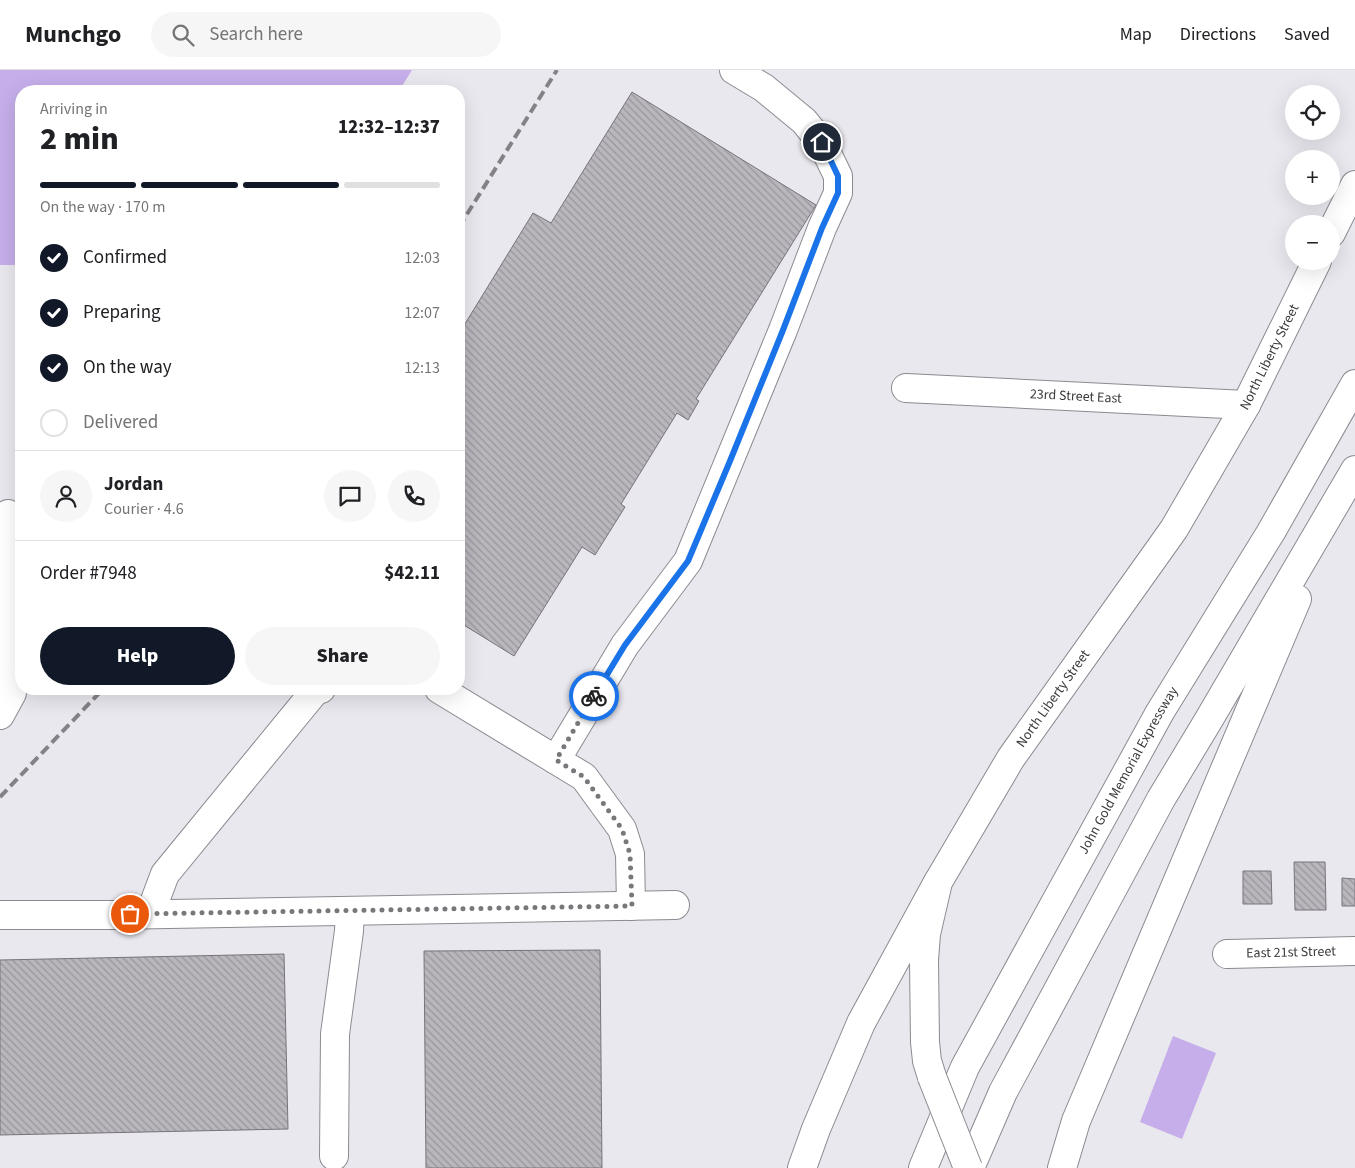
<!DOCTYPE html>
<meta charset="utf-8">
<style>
:root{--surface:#fff;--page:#f6f6f6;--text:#202124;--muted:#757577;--line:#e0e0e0;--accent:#111827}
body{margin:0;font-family:"Source Sans 3",sans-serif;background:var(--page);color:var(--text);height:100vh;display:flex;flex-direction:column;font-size:19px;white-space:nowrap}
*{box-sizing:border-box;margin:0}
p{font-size:16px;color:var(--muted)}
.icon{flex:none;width:28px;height:28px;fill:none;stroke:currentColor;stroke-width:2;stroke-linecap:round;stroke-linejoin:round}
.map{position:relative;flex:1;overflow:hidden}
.sheet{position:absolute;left:15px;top:15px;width:450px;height:610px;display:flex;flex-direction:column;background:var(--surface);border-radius:20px;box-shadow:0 5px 20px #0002}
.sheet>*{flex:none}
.fabs{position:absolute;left:1285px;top:15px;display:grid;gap:10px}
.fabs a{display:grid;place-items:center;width:55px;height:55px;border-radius:50%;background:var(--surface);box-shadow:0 5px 20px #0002;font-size:25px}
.pin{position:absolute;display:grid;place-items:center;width:42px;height:42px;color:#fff;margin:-21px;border:2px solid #fff;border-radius:50%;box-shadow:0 1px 5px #0007}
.courier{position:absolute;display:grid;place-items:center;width:50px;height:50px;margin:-25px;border:4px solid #1a73e8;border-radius:50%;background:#fff;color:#222;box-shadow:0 1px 6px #0007}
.overview em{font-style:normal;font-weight:800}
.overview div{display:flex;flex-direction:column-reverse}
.overview{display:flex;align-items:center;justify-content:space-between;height:85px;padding:0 25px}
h1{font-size:32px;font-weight:800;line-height:38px}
.bar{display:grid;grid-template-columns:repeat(4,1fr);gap:8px 5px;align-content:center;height:60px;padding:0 25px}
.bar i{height:6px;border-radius:4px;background:var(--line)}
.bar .active{background:var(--accent)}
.bar p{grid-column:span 4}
.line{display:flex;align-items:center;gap:12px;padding:0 25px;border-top:1px solid var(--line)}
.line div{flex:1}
.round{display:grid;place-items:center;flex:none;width:52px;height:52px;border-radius:26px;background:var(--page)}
ol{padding:0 25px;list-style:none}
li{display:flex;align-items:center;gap:15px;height:55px}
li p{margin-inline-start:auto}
li .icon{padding:5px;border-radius:50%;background:var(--accent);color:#fff;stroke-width:4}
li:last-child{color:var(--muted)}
li i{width:28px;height:28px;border:2px solid var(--line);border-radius:50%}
.primary-button{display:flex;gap:10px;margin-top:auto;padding:10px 25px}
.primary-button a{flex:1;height:58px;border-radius:30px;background:var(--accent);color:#fff;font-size:20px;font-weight:800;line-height:58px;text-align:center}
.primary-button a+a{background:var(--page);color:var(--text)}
header{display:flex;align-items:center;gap:30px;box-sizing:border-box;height:70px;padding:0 25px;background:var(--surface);border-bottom:1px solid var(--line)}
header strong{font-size:24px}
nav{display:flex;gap:28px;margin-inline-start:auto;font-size:18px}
.search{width:350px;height:45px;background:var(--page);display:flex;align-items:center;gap:12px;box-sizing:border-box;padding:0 18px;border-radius:28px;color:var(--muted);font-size:19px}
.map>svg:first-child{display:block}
.park{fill:#c5aeea}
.building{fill:url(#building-back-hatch);stroke:#76747a}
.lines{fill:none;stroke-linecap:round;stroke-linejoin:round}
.minor-casing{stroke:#8c8a90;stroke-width:30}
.major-casing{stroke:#8c8a90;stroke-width:30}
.highway-casing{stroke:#8c8a90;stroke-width:30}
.minor{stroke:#fff;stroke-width:28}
.major{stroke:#fff;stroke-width:28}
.highway{stroke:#fff;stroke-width:28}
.rail{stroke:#848287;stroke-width:4;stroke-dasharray:10 5;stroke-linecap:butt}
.major-bridge-casing{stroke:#8c8a90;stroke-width:30;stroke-linecap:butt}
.major-bridge{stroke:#fff;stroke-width:28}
.done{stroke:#78777b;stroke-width:5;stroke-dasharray:0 9}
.route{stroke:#1a73e8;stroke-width:6}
.labels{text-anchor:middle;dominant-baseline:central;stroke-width:5;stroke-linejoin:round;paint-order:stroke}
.street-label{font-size:14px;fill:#3b3a3c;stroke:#f8f5fc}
</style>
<header>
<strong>Munchgo</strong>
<div class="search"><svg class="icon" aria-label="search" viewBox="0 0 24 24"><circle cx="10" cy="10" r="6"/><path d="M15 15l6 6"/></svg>Search here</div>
<nav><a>Map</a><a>Directions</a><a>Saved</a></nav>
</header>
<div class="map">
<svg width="1355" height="1098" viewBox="0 0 1355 1098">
<defs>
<pattern id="building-back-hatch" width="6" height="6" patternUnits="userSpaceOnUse" patternTransform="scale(1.25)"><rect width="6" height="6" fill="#b9b7bd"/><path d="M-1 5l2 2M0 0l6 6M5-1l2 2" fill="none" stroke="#98969b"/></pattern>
</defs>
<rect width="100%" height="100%" fill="#eae8ef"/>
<!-- park -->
<g class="park">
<polygon points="0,0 412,0 399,21 21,21 21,195 0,195"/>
<polygon points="1173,966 1216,983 1182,1069 1140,1052"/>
</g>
<!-- building -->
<g class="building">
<polygon points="632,22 816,135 696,329 699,331 688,350 677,343 621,434 625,437 595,485 582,477 514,586 459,552 459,267 461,263 460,262 533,143 551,153"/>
<polygon points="1294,792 1325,792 1326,840 1295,840"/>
<polygon points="1243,801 1271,801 1272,834 1243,834"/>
<polygon points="1342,808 1355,809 1355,836 1342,836"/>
<polygon points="600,880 602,1098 426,1098 424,881"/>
<polygon points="284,884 288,1059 0,1065 0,890"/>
</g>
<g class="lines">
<!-- minor casing -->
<g class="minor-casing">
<g id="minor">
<path id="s1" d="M 906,318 L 1246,335"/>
<polyline points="439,619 584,707 622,759 630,784 631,836"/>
<polyline points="0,645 12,623 8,444"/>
<polyline points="556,690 625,575 688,491 783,260 822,158 838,123 838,106 822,73 804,51 764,18 734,0"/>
<polyline points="150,844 165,804 315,621 321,619"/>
<polyline points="0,845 111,845 675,835"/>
<path id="s2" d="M 1227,884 L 1355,881"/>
<polyline points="334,1086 335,964 349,861 350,841"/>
</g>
</g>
<!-- major casing -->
<g class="major-casing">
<g id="major">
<polyline points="1331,163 1355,115"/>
<path id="s3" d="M 932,1007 L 927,991 L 925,972 L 924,890 L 926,864 L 938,812 L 1011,688 L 1174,459 L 1246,335 L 1317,191"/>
</g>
</g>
<!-- highway casing -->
<g class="highway-casing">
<g id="highway">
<polyline points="802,1098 816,1059 861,953 938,812"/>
<path id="s4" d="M 923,1098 L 965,997 L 1160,642 L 1271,462 L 1355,314"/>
<polyline points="970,1098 1003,1022 1161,729 1208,651 1355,400"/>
<polyline points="1062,1098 1076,1051 1297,529"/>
</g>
</g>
<!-- minor -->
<use href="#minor" class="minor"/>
<!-- major -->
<use href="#major" class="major"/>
<!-- highway -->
<use href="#highway" class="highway"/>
<!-- rail -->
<g class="rail">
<polyline points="459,157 557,0"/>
<polyline points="0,727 103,619"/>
</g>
<!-- major-bridge casing -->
<g class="major-bridge-casing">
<polyline id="major-bridge" points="932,1007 968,1098"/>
</g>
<!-- major-bridge -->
<use href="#major-bridge" class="major-bridge"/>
</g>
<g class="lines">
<!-- done -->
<polyline class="done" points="130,844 632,836 630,784 622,759 584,707 556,690 594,626"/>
<!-- route -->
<polyline class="route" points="594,626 625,575 688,491 730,391 783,260 822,158 838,123 838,106 822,72"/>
</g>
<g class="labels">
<!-- street labels -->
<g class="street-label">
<text stroke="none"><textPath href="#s3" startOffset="819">North Liberty Street</textPath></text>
<text stroke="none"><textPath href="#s1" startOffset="170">23rd Street East</textPath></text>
<text stroke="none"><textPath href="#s3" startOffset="414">North Liberty Street</textPath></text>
<text stroke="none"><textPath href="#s4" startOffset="448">John Gold Memorial Expressway</textPath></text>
<text stroke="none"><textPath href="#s2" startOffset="64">East 21st Street</textPath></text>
</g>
</g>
</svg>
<div class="fabs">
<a><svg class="icon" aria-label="locate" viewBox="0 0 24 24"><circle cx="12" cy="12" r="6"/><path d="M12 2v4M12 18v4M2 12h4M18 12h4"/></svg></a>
<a>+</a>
<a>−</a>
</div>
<div class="pin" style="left:130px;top:844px;background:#ea580c"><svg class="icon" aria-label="bag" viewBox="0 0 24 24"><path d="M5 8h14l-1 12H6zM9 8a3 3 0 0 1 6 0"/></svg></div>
<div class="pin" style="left:822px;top:72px;background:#1f2937"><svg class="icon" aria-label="home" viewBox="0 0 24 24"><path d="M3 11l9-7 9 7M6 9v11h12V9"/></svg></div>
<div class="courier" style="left:594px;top:626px"><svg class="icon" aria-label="bike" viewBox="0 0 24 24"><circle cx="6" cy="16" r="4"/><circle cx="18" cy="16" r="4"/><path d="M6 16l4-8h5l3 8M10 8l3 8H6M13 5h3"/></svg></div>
<section class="sheet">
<div class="overview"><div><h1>2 min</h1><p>Arriving in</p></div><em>12:32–12:37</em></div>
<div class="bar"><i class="active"></i><i class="active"></i><i class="active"></i><i></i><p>On the way · 170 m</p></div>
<ol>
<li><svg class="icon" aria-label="check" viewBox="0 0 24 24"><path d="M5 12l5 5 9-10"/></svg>Confirmed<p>12:03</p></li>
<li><svg class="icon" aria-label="check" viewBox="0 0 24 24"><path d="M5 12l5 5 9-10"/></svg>Preparing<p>12:07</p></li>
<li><svg class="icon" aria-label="check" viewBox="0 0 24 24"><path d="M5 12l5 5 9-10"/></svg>On the way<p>12:13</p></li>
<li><i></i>Delivered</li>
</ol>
<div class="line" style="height:90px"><a class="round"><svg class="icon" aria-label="person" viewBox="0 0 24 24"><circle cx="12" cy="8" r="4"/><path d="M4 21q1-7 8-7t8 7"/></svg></a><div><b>Jordan</b><p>Courier · 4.6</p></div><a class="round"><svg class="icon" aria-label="chat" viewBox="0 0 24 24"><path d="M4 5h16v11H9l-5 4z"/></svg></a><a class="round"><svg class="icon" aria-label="phone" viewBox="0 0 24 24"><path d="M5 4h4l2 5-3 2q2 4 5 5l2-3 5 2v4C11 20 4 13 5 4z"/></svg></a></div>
<div class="line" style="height:65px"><div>Order #7948</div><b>$42.11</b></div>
<div class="primary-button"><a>Help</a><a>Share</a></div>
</section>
</div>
